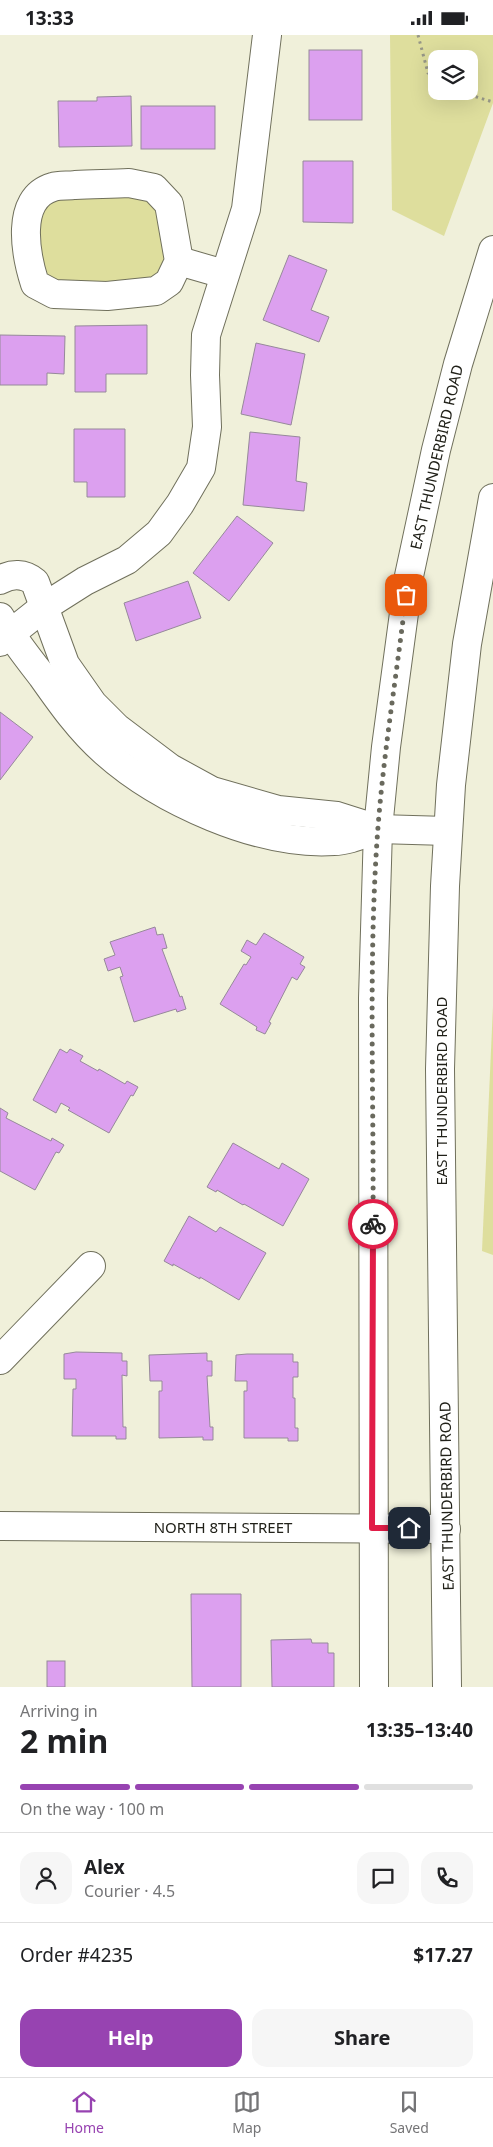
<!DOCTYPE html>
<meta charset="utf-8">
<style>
:root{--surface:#fff;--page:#f6f6f6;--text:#202124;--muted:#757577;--line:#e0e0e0;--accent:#9743b1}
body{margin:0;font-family:"Noto Sans",sans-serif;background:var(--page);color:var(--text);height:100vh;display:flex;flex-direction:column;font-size:19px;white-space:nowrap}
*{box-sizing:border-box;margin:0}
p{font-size:16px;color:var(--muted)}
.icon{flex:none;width:28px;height:28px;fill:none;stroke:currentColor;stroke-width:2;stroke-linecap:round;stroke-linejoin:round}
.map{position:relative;height:1652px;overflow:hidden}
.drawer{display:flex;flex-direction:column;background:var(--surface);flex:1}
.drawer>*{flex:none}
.tools{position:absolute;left:428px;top:15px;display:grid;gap:10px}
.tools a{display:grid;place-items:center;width:50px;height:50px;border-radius:10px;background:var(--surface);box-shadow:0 5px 20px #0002;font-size:25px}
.pin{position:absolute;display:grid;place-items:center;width:42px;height:42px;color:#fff;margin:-21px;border-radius:10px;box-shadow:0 2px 8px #0006}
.courier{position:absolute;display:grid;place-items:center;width:50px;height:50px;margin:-25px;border:4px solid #e11d48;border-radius:50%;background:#fff;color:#222;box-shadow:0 1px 6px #0007}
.overview em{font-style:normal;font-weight:700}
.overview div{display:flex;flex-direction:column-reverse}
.overview{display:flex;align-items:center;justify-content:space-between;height:85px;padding:0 20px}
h1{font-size:32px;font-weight:700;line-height:38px}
.bar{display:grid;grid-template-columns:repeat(4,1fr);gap:8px 5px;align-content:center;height:60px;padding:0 20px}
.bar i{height:6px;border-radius:4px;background:var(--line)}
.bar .active{background:var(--accent)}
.bar p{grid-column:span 4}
.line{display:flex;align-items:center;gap:12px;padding:0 20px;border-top:1px solid var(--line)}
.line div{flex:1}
.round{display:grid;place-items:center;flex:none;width:52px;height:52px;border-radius:15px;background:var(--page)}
.primary-button{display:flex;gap:10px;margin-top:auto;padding:10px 20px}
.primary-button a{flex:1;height:58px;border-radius:15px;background:var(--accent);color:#fff;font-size:20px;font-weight:700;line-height:58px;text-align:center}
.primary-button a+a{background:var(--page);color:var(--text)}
.status{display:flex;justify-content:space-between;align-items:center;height:35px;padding:0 25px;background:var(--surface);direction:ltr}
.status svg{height:14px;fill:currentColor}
.tabs{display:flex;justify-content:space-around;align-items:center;height:70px;border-top:1px solid var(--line);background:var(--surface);font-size:14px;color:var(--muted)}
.tabs a{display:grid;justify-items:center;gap:2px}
.tabs .active{color:var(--accent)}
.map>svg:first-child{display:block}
.green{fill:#dede9d;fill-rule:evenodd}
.building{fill:#dca0ef;stroke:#96899a}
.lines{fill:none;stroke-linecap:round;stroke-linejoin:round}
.street-casing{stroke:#70705c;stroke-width:30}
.secondary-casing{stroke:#70705c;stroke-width:30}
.path{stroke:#979787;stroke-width:3;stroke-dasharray:2.5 4;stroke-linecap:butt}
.street{stroke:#fff;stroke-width:28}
.secondary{stroke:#fff;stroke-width:28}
.done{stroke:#69695d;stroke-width:5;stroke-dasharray:0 9}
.route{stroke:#e11d48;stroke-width:6}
.labels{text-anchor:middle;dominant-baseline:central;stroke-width:4.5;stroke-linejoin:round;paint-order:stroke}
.street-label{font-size:15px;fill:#212119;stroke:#fff}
</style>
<div class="status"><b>13:33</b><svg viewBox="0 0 49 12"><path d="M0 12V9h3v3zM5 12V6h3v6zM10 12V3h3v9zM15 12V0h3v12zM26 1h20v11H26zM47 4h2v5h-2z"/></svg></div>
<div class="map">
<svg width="493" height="1652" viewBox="0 0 493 1652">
<rect width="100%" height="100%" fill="#f0f0da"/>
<!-- green -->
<g class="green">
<path d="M 390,0 L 493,0 L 493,68 L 444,201 L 392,175 ZM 436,24 L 469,24 L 469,56 L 436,56 Z"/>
<polygon points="154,153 169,247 35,249 39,157"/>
<polygon points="493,971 493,1220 482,1216"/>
</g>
<!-- building -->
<g class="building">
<rect x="309" y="15" width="53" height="70"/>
<polygon points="131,61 132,111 59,112 58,66 97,66 97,62"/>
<rect x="141" y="71" width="74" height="43"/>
<polygon points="303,126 353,126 353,188 303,187"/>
<polygon points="289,220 327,235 311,275 329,282 319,307 263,285"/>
<polygon points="147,290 147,339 106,339 106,357 75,357 75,291"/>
<polygon points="0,300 65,301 64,339 47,338 47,350 0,350"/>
<polygon points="256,308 305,319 291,390 241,379"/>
<polygon points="74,394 125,394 125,462 87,462 87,447 74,447"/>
<polygon points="250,397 300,402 296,446 307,448 304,476 243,470"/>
<polygon points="237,481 273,508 229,566 193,538"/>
<polygon points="188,546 201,583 136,606 124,568"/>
<polygon points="0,677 33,702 0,745"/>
<polygon points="155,892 157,900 163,899 167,913 162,914 180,962 182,961 186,974 177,977 176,974 134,987 120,942 123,941 120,932 108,936 104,924 115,920 110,907"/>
<polygon points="264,898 304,922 300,929 305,932 297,945 292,942 269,987 271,988 265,999 256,995 257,992 220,969 244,929 246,930 251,922 241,916 247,905 256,910"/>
<polygon points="60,1014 67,1018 70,1014 83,1021 80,1026 98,1036 99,1034 125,1049 127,1046 138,1052 133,1061 131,1060 109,1098 68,1075 70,1073 61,1068 56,1078 33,1065"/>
<polygon points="0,1073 8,1078 6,1083 51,1106 52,1103 64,1110 59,1118 56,1117 35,1155 0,1136"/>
<polygon points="233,1108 279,1134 282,1128 309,1144 283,1191 244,1169 243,1170 217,1155 216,1157 207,1152"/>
<polygon points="189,1181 216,1197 220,1192 266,1218 239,1265 200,1242 200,1244 173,1229 173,1231 164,1226"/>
<polygon points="76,1317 122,1318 122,1326 127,1326 127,1341 122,1340 123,1392 126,1392 126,1404 116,1404 116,1401 72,1401 73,1354 76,1354 76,1344 64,1344 64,1319"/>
<polygon points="207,1318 207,1326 212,1326 212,1341 207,1341 210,1392 213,1392 213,1405 203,1405 203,1402 159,1403 159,1356 162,1356 162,1346 150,1346 149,1320"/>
<polygon points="247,1319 293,1319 293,1327 298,1327 298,1342 293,1342 293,1363 295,1363 295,1393 298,1393 298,1406 288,1406 288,1403 244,1403 244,1356 247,1356 247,1346 235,1346 236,1320"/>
<polygon points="191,1559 241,1559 241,1652 192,1652"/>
<polygon points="311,1604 312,1608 328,1608 328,1618 334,1618 334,1652 272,1652 271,1605"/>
<rect x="47" y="1626" width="18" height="26"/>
</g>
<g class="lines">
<!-- street casing -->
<g class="street-casing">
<g id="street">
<path d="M 129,148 L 154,153 L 169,169 L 179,226 L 169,247 L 156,256 L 107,261 L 54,259 L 35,249 C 26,221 14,163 53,152 C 59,150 68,151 75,150 C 93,149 111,149 129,148 Z"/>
<polyline points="179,226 224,239"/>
<path d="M 0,545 C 12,538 24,538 35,547 L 65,629 L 93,669 L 117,693 L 170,733 L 212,756 L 278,775 L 337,781 L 378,794 L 447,796"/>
<path d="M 0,582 C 12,603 27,622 42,641 C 61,668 80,695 105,717 C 160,766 259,811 334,806 C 349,806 365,798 378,794"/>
<polyline points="0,607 44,572 85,546 127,525 159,498 180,469 201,433 207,392 205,340 206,300 246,174 267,0"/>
<polyline points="0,1325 91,1231"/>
<polyline points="0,1491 446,1494"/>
</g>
</g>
<!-- secondary casing -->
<g class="secondary-casing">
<g id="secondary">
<polyline points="374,1652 373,963 378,794 386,712 409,541 436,415 458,329 493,215"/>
<polyline points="447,1652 440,1034 445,851 451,750 467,609 493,463"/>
</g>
</g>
<!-- path -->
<g class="path">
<polyline points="418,0 428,38 436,43"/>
<polyline points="457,56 493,67"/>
</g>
<!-- street -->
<use href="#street" class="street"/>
<!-- secondary -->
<use href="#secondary" class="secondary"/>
</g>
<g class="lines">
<!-- done -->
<path class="done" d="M 373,1189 C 374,1057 368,924 378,792 C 384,715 397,638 406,560"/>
<!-- route -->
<polyline class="route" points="373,1189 372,1493 409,1493"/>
</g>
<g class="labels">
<!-- street labels -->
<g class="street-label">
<text transform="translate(436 422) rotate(-77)">EAST THUNDERBIRD ROAD</text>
<text transform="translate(441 1056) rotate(-90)">EAST THUNDERBIRD ROAD</text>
<text transform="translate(446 1461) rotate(-91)">EAST THUNDERBIRD ROAD</text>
<text x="223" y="1492">NORTH 8TH STREET</text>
</g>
</g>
</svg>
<div class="tools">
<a><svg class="icon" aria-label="layers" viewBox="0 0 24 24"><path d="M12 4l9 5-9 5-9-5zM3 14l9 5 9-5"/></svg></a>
</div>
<div class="pin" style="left:406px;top:560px;background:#ea580c"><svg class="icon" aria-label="bag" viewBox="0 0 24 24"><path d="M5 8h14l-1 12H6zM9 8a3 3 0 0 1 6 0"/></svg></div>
<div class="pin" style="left:409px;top:1493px;background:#1f2937"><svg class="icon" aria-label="home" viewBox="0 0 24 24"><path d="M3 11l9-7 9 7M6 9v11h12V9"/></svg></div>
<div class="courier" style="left:373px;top:1189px"><svg class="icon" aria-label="bike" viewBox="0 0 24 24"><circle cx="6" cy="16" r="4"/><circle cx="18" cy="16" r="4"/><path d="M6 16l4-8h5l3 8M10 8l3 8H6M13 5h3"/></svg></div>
</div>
<section class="drawer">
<div class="overview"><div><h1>2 min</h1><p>Arriving in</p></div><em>13:35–13:40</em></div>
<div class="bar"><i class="active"></i><i class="active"></i><i class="active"></i><i></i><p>On the way · 100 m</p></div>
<div class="line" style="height:90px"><a class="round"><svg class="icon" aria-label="person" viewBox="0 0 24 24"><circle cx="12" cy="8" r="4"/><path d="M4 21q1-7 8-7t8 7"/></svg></a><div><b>Alex</b><p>Courier · 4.5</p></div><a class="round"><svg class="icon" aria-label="chat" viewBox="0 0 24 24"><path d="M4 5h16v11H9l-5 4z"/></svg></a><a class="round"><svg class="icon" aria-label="phone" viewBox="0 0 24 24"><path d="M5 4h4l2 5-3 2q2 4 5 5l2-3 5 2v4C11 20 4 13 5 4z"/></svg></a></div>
<div class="line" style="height:65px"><div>Order #4235</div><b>$17.27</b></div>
<div class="primary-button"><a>Help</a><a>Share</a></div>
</section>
<nav class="tabs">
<a class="active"><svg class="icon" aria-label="home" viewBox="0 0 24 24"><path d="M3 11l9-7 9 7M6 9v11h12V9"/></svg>Home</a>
<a><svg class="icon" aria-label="map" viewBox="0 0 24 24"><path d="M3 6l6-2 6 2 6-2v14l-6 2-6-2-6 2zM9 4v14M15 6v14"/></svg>Map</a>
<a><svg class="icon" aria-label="saved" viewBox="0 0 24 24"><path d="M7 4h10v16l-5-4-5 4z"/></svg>Saved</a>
</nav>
